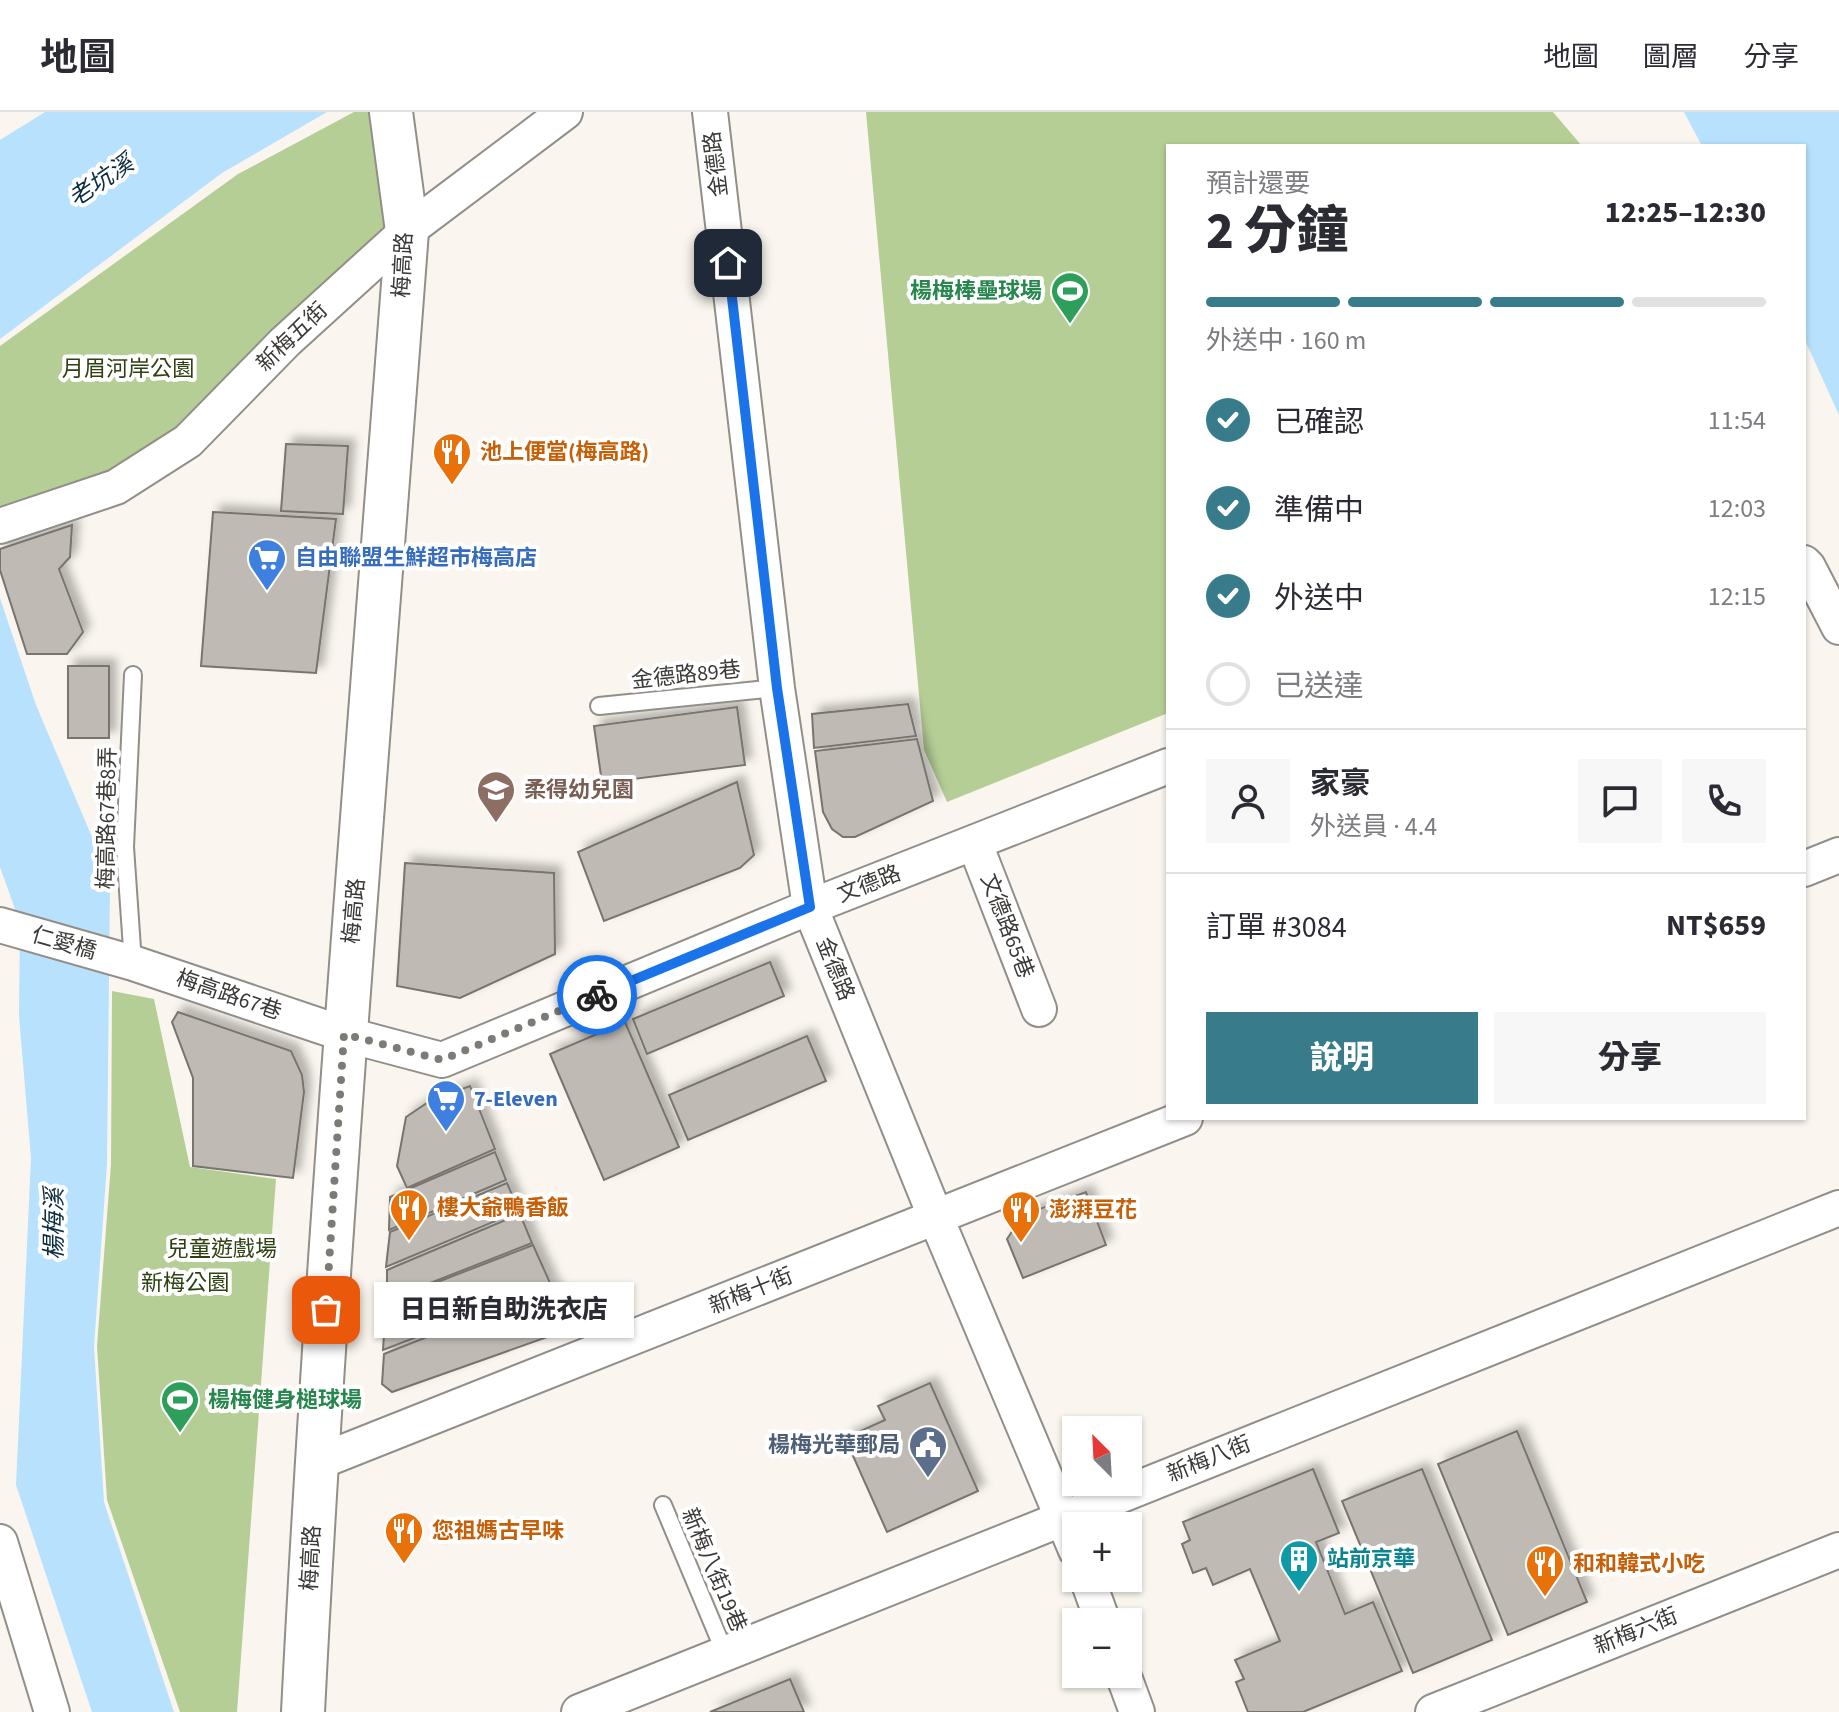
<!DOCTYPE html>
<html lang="zh-TW">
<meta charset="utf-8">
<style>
:root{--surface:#fff;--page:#f7f7f7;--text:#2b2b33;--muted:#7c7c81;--line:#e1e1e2;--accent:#387c8b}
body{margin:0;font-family:"Source Sans 3","Noto Sans TC",sans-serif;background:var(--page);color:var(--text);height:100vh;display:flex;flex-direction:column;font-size:30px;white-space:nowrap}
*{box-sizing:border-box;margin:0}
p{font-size:26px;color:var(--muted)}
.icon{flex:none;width:44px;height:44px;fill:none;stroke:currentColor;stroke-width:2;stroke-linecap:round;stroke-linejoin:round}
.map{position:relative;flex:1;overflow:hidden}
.drawer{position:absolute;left:1166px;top:32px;width:640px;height:976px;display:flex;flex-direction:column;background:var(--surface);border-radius:0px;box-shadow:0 2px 6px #0004}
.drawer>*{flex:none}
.needle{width:52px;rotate:336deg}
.tools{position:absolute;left:1062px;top:1304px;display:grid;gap:16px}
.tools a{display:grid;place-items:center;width:80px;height:80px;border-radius:0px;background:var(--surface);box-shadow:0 2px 6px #0004;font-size:40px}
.pin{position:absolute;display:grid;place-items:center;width:68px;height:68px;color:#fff;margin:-34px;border-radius:16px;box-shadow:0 4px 12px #0006}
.courier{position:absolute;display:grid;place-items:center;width:80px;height:80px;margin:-40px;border:6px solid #1a73e8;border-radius:50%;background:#fff;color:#222;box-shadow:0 2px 10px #0007}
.bubble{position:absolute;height:56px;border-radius:0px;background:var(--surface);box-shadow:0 2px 6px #0004;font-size:26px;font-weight:800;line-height:56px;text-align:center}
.head em{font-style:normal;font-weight:800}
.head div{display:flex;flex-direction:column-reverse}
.head{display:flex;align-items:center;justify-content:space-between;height:136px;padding:0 40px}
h1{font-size:52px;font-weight:800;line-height:60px}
.bar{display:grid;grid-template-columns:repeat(4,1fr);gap:12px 8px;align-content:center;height:96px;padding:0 40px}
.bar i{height:10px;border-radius:6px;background:var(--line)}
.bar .selected{background:var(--accent)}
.bar p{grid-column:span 4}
.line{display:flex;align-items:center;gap:20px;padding:0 40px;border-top:2px solid var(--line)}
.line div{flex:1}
.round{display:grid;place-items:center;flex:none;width:84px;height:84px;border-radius:0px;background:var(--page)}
ol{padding:0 40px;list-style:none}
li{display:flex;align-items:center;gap:24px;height:88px}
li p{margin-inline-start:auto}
li .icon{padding:8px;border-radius:50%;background:var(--accent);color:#fff;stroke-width:4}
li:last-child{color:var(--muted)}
li i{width:44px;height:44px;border:4px solid var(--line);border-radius:50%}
.button{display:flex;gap:16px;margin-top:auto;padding:16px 40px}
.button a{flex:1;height:92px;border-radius:0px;background:var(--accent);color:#fff;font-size:32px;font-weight:800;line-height:92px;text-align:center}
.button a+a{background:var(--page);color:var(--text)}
header{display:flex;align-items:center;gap:48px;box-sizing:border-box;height:112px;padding:0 40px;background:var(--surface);border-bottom:2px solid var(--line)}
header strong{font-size:38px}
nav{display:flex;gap:44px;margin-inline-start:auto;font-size:28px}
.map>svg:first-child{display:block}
.green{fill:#b5ce96}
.water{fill:#b8e1fd}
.building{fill:#bfbbb4;stroke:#78746e;stroke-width:2;filter:url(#shadow)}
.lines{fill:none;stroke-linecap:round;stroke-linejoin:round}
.service-casing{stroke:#928e88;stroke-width:20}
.minor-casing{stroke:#928e88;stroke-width:38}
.tertiary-casing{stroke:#928e88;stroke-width:46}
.service{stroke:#fff;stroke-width:16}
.minor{stroke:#fff;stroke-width:34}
.tertiary{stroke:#fff;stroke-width:42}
.done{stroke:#7e7b77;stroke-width:8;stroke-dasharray:0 14.4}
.route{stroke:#1a73e8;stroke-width:10}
.labels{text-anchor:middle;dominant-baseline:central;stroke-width:8;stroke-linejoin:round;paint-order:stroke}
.street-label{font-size:22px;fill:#3b3937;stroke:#fff}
.leisure-label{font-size:22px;font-weight:bold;fill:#27864d;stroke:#fff;text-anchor:end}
.park-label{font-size:22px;fill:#2e4111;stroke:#fff}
.food-label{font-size:22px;font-weight:bold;fill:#c56008;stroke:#fff;text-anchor:start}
.shop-label{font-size:22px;font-weight:bold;fill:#366cbe;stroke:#fff;text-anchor:start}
.education-label{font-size:22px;font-weight:bold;fill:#785e54;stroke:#fff;text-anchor:start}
.service-label{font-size:22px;font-weight:bold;fill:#4e5e75;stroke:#fff;text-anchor:end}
.culture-label{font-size:22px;font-weight:bold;fill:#0d838f;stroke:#fff;text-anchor:start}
.water-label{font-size:24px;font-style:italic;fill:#0d2d3f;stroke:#fff}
</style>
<header>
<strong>地圖</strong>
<nav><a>地圖</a><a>圖層</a><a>分享</a></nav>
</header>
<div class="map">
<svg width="1839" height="1600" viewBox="0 0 1839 1600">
<defs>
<filter id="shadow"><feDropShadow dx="7" dy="-7" stdDeviation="4" flood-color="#0004"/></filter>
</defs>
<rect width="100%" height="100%" fill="#faf6ef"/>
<!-- green -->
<g class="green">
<polygon points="354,0 391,0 407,119 188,329 0,414 0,234 238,62"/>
<polygon points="866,0 1553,0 1582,34 1168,34 1168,601 947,690 924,638"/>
<polygon points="112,879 154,887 190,1055 276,1067 237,1600 180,1600 107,1388 97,1234 111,1052"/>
</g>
<!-- water -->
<g class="water">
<polygon points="45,0 327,0 222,61 0,227 0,28"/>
<polygon points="1684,0 1839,0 1839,303 1804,226 1804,34 1702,34"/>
<polygon points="0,486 36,593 95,732 110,777 107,1052 94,1235 104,1390 174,1600 92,1600 16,1373 31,1046 19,904 20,811 0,755"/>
</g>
<!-- building -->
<g class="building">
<polygon points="286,332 348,334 343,402 281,399"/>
<polygon points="213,400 336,407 316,561 201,554"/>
<polygon points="72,413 70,445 59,457 83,520 67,542 27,542 0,458 0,437"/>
<rect x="68" y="554" width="41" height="72"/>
<polygon points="908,592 916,624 814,636 812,602"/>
<polygon points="737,595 745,653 602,671 594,614"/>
<polygon points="917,627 933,689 855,725 843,725 832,717 823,700 815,639"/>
<polygon points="737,670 754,743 740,756 604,809 578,740"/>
<polygon points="405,751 554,761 555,842 460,886 397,874"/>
<polygon points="770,850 784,884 647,942 633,907"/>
<polygon points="178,900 291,939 302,963 304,980 293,1066 193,1054 193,966 172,910"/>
<polygon points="625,910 679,1035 604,1068 550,942"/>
<polygon points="807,924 826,969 688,1028 669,983"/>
<polygon points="470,974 495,1037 407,1076 397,1054 406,1005 430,989"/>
<polygon points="495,1040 506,1068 389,1118 390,1085"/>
<polygon points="507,1071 519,1099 386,1155 390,1120"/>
<polygon points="1086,1080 1106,1133 1023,1166 1007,1127 1023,1103"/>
<polygon points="520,1102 532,1131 387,1188 387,1158"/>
<polygon points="533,1133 551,1173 383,1238 386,1190"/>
<polygon points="553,1175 570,1217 392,1280 382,1272 384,1242"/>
<polygon points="930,1271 978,1379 887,1420 845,1326 885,1308 878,1294"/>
<polygon points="1517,1319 1587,1490 1508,1523 1438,1352"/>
<polygon points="1313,1357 1339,1421 1316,1430 1345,1502 1373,1490 1402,1559 1303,1600 1248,1600 1236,1570 1244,1567 1235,1548 1280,1529 1250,1457 1213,1473 1206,1456 1193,1461 1182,1432 1190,1428 1183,1410"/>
<polygon points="1422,1357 1492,1528 1413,1561 1342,1389"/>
<polygon points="790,1567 804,1600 710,1600"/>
</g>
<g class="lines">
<!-- service casing -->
<g class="service-casing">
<g id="service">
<polyline points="599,594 777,576"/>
<polyline points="133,851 125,735 133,563"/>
<polyline points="663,1393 725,1541"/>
</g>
</g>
<!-- minor casing -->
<g class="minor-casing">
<g id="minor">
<polyline points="710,0 777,576 810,795 936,1106 1076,1438"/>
<polyline points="0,414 116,375 188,329 285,230 407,119 565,0"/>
<polyline points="1804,451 1808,455 1839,515"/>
<polyline points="975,732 1039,897"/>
<polyline points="1804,757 1839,743"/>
<polyline points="0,813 133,851 344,922 442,948 810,795 1168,654"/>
<polyline points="316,1351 1185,1006"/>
<polyline points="0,1430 52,1600"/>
<polyline points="1087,1466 1103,1510"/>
<polyline points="1123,1562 1137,1600"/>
<polyline points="579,1600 1839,1096"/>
<polyline points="1433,1600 1839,1438"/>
</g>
</g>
<!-- tertiary casing -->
<g class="tertiary-casing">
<path id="tertiary" d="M 303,1600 C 328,1105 370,612 407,119 L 391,0"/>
</g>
<!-- service -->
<use href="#service" class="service"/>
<!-- minor -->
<use href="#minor" class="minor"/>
<!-- tertiary -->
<use href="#tertiary" class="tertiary"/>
</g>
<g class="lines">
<!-- done -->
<polyline class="done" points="326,1198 344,922 442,948 597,883"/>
<!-- route -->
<polyline class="route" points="597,883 810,795 777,576 728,151"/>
</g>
<!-- icons -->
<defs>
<g id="stadium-pin" transform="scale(2)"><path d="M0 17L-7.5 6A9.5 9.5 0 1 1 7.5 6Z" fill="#2e9e5b" stroke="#fff"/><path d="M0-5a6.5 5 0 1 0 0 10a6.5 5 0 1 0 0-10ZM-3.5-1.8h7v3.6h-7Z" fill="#fff"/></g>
<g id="restaurant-pin" transform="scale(2)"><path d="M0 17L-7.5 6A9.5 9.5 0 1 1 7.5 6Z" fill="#e8710a" stroke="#fff"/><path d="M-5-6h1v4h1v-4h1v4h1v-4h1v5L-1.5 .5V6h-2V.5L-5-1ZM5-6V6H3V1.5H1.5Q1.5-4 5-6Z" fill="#fff"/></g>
<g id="supermarket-pin" transform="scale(2)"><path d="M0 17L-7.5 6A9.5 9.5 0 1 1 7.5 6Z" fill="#3f7fe0" stroke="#fff"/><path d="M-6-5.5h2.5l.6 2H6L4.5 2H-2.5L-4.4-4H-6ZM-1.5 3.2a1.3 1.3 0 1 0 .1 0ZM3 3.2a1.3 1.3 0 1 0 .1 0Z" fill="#fff"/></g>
<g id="school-pin" transform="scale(2)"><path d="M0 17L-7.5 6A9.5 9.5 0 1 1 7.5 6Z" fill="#8d6e63" stroke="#fff"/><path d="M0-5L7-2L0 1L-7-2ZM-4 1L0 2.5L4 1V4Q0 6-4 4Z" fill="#fff"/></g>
<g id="civic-pin" transform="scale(2)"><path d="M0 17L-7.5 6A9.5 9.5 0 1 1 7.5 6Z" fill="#5c6f8a" stroke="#fff"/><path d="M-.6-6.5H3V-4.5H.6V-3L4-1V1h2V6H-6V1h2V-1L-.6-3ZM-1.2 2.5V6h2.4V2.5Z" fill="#fff"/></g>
<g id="building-pin" transform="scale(2)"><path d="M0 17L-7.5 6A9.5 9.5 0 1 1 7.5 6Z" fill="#0f9aa8" stroke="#fff"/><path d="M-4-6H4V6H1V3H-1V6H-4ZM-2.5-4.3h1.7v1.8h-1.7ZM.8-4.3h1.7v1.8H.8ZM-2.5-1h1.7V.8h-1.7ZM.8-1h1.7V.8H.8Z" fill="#fff"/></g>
</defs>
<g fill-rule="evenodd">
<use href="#stadium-pin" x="1070" y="179"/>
<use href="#restaurant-pin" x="452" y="340"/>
<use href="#supermarket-pin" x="267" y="446"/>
<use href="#school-pin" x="496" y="678"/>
<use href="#supermarket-pin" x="446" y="987"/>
<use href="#restaurant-pin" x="409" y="1096"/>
<use href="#restaurant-pin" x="1021" y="1098"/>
<use href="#stadium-pin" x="180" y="1288"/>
<use href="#civic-pin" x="928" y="1333"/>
<use href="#restaurant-pin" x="404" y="1419"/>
<use href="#building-pin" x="1299" y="1447"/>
<use href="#restaurant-pin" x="1545" y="1452"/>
</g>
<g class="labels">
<!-- street labels -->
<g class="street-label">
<text transform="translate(716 52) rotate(-97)">金德路</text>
<text transform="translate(403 153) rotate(-87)">梅高路</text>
<text transform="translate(292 225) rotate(-44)">新梅五街</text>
<text transform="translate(686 563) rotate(-6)">金德路89巷</text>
<text transform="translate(107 706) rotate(-89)">梅高路67巷8弄</text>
<text transform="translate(869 772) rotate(-21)">文德路</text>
<text transform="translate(354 799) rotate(-85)">梅高路</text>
<text transform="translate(1007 814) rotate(69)">文德路65巷</text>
<text transform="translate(64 831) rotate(16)">仁愛橋</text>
<text transform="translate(835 857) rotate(68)">金德路</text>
<text transform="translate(229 883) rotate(19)">梅高路67巷</text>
<text transform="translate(751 1179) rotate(-22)">新梅十街</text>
<text transform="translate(1209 1347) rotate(-22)">新梅八街</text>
<text transform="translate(311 1446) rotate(-87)">梅高路</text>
<text transform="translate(714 1458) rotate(67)">新梅八街19巷</text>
<text transform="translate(1636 1519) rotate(-22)">新梅六街</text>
</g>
<!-- leisure labels -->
<g class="leisure-label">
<text x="1042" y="179">楊梅棒壘球場</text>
<text x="208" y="1288" text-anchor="start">楊梅健身槌球場</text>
</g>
<!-- park labels -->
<g class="park-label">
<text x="128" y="257">月眉河岸公園</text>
<text x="222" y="1137">兒童遊戲場</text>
<text x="185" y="1171">新梅公園</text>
</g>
<!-- food labels -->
<g class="food-label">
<text x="480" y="340">池上便當(梅高路)</text>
<text x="437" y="1096">樓大爺鴨香飯</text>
<text x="1049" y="1098">澎湃豆花</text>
<text x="432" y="1419">您祖媽古早味</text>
<text x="1573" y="1452">和和韓式小吃</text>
</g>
<!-- shop labels -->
<g class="shop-label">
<text x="295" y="446">自由聯盟生鮮超市梅高店</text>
<text x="474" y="987">7-Eleven</text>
</g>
<!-- education labels -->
<g class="education-label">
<text x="524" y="678">柔得幼兒園</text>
</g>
<!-- service labels -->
<g class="service-label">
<text x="900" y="1333">楊梅光華郵局</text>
</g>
<!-- culture labels -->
<g class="culture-label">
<text x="1327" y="1447">站前京華</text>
</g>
<!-- water labels -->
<g class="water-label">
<text transform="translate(101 69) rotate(-34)">老坑溪</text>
<text transform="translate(54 1112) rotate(-90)">楊梅溪</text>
</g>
</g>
</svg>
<div class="tools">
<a><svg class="needle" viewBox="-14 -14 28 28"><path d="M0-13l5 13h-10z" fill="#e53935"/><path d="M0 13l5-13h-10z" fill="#7c7c81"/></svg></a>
<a>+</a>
<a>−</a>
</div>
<div class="pin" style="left:326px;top:1198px;background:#ea580c"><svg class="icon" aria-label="bag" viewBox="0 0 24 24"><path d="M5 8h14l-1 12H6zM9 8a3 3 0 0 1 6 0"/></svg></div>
<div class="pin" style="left:728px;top:151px;background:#1f2937"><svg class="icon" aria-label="home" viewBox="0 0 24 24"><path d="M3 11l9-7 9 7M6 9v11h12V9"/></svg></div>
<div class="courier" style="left:597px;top:883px"><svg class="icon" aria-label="bike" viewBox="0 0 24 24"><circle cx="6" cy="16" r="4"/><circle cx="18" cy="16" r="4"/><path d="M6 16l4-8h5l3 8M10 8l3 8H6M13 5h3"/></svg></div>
<div class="bubble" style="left:374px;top:1170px;width:260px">日日新自助洗衣店</div>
<section class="drawer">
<div class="head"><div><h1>2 分鐘</h1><p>預計還要</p></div><em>12:25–12:30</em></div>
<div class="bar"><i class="selected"></i><i class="selected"></i><i class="selected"></i><i></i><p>外送中 · 160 m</p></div>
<ol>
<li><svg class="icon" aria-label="check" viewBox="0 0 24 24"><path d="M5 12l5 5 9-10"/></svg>已確認<p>11:54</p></li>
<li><svg class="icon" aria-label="check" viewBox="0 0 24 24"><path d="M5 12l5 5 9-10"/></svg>準備中<p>12:03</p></li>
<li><svg class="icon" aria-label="check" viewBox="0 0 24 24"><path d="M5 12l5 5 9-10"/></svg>外送中<p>12:15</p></li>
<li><i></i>已送達</li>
</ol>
<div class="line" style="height:144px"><a class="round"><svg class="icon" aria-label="person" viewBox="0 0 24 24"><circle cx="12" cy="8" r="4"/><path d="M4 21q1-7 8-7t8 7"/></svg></a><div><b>家豪</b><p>外送員 · 4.4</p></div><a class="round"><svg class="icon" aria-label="chat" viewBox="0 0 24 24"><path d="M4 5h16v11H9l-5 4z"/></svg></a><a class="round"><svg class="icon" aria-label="phone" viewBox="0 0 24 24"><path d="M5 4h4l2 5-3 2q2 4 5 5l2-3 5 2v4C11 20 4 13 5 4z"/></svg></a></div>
<div class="line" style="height:104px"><div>訂單 #3084</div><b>NT$659</b></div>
<div class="button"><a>說明</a><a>分享</a></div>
</section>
</div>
